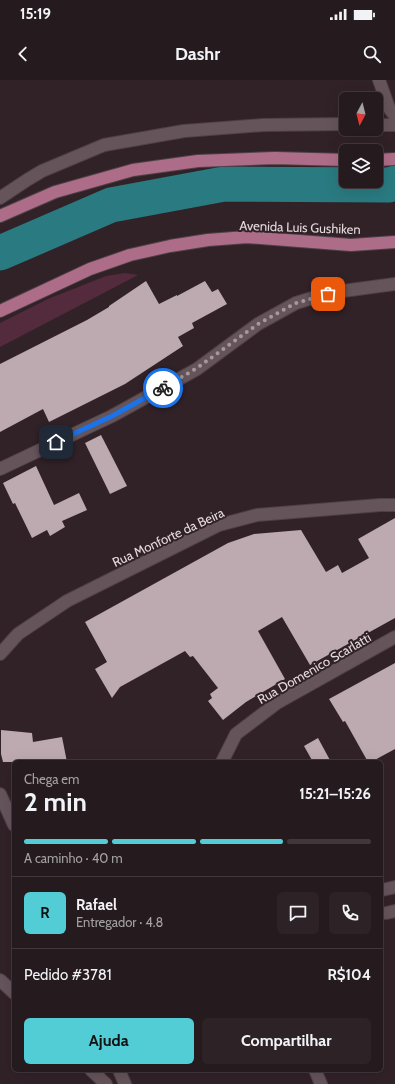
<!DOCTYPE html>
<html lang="pt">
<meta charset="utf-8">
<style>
:root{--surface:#251a1e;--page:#2d2327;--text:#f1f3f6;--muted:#a3a1a4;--line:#42383c;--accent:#52ccd5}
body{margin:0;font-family:Cabin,sans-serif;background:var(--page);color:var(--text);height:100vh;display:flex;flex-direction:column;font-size:15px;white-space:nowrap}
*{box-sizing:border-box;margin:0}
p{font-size:13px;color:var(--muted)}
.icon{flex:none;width:22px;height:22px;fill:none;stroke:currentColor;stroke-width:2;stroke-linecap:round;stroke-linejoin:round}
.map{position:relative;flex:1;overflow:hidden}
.sheet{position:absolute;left:12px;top:680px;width:371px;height:312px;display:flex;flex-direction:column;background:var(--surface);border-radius:6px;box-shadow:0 4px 16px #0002,0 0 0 1px var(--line)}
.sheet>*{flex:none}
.needle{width:26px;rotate:187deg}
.controls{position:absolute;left:339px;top:12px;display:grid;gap:8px}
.controls a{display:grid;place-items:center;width:44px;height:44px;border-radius:6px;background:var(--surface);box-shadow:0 4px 16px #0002,0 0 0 1px var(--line);font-size:20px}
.pin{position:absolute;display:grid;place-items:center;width:34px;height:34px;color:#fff;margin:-17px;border-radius:8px;box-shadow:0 2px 6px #0006}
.courier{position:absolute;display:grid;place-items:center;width:40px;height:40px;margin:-20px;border:3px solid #1a73e8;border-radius:50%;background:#fff;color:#222;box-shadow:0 1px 5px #0007}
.head em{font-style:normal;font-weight:800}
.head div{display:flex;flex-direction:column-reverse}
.head{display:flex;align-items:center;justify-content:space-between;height:68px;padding:0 12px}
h1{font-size:26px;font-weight:800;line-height:30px}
.bar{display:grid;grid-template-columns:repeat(4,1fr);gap:6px 4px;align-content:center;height:48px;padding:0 12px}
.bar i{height:5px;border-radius:3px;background:var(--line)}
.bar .on{background:var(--accent)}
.bar p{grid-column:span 4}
.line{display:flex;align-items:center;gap:10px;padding:0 12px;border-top:1px solid var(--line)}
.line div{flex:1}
.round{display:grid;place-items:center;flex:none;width:42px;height:42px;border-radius:6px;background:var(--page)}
.action{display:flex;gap:8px;margin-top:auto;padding:8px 12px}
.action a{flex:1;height:46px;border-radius:6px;background:var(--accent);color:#111;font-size:16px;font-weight:800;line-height:46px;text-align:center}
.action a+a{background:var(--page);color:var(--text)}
.status{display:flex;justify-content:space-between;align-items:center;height:28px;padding:0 20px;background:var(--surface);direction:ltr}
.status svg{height:11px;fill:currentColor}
header{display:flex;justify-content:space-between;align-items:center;height:52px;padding:0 12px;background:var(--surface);font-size:18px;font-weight:800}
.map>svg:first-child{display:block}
.green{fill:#542b3d}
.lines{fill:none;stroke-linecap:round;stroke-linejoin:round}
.river{stroke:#297b81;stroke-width:35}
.building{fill:#bda9b0}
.minor-casing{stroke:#4e4146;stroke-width:14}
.major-casing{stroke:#4e4146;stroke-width:14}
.minor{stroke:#66545b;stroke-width:12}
.major{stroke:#ad6d88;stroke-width:12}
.done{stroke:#a5999e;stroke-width:4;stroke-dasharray:0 7.2}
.route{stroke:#1a73e8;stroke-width:5}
.labels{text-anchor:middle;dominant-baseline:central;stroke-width:4;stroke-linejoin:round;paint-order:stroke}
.street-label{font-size:13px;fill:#e4d9dd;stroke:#312228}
</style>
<div class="status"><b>15:19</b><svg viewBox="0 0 49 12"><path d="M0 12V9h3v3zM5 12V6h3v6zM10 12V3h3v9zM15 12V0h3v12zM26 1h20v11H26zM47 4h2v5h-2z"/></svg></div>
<header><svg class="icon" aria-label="back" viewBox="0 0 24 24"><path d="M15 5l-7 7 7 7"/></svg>Dashr<svg class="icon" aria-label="search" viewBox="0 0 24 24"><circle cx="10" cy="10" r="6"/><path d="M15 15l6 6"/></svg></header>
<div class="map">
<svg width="395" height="1004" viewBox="0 0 395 1004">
<rect width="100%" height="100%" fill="#312228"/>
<!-- green -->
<polygon class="green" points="125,193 138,195 0,267 0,243 48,219 106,196"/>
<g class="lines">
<!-- river -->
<polyline class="river" points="0,173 111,125 224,104 389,105 395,103"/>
</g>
<!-- building -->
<g class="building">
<polygon points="146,201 159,224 177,215 177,216 205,201 212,212 218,209 227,224 192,243 194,248 178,257 183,266 125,304 49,342 43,329 0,352 0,284 87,240 109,227 109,226"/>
<polygon points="101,355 127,406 110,414 85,363"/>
<polygon points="36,386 54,425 79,413 87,430 62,441 65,447 50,456 47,450 32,458 15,423 13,424 3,403"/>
<polygon points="395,438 395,538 310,585 282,537 258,551 285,599 246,622 223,640 208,621 212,618 210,614 218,608 193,576 190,577 185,571 120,607 112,618 95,589 107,582 85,542 228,463 254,454 301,450 326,492 338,485 342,493 369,478 358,459"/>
<polygon points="395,583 395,669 371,682 368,682 345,641 343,642 329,619"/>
<polygon points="1,650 32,653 33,662 62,657 67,682 3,682 1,674"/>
<polygon points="318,658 331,682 313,682 304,666"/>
</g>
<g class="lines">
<!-- minor casing -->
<g class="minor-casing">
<g id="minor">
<polyline points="379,0 389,28 395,36"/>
<polyline points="376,45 395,45"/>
<polyline points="0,118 27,100 42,91 104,65 184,51 263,45 346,44"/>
<polyline points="0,389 112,336 197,289 258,244 296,223 328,213 395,204"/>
<polyline points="0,574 18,554 67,521 219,445 257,435 380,425 395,425"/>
<polyline points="222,682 236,654 277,623 395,557"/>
<polyline points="0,714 14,745"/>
<polyline points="382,810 395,807"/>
<polyline points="386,833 395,831"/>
<polyline points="0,900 14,913"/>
<polyline points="91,990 106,1004"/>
<polyline points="119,990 125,1004"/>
<polyline points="315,990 321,1004"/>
</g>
</g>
<!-- major casing -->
<g class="major-casing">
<g id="major">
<polyline points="376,80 395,79"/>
<polyline points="0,136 55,112 133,90 198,81 275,78 346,80"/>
<polyline points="0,231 90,189 130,175 170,166 208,160 247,157 351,165 395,162"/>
</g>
</g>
<!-- minor -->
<use href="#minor" class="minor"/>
<!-- major -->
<use href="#major" class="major"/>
</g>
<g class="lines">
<!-- done -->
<polyline class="done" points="163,308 197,288 258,244 296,223 328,214"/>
<!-- route -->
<polyline class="route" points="56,362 112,336 163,308"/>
</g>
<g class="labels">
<!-- street labels -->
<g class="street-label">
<text transform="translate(300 147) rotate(2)">Avenida Luis Gushiken</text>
<text transform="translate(168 457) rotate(-25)">Rua Monforte da Beira</text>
<text transform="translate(314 588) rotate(-30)">Rua Domenico Scarlatti</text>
</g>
</g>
</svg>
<div class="controls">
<a><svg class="needle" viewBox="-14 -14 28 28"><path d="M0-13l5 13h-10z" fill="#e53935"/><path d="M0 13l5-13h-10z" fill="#a3a1a4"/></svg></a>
<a><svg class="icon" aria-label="layers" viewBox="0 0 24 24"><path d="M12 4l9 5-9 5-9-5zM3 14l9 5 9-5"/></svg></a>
</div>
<div class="pin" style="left:328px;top:214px;background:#ea580c"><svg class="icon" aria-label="bag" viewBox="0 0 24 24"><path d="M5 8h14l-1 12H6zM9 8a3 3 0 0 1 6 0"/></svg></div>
<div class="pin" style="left:56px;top:362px;background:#1f2937"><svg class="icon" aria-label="home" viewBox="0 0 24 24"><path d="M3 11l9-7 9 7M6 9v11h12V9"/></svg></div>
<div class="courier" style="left:163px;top:308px"><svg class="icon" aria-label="bike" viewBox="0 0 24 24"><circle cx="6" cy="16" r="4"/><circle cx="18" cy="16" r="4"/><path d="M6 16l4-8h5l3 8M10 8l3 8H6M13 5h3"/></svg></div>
<section class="sheet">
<div class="head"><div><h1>2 min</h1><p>Chega em</p></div><em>15:21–15:26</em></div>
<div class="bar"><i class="on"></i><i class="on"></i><i class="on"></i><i></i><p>A caminho · 40 m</p></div>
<div class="line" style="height:72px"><b class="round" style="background:var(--accent);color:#111">R</b><div><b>Rafael</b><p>Entregador · 4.8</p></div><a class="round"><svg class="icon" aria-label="chat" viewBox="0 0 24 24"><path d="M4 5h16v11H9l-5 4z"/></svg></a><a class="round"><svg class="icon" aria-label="phone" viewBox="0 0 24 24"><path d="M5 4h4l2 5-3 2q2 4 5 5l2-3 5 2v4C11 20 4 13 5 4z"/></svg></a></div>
<div class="line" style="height:52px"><div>Pedido #3781</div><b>R$104</b></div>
<div class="action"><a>Ajuda</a><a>Compartilhar</a></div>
</section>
</div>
